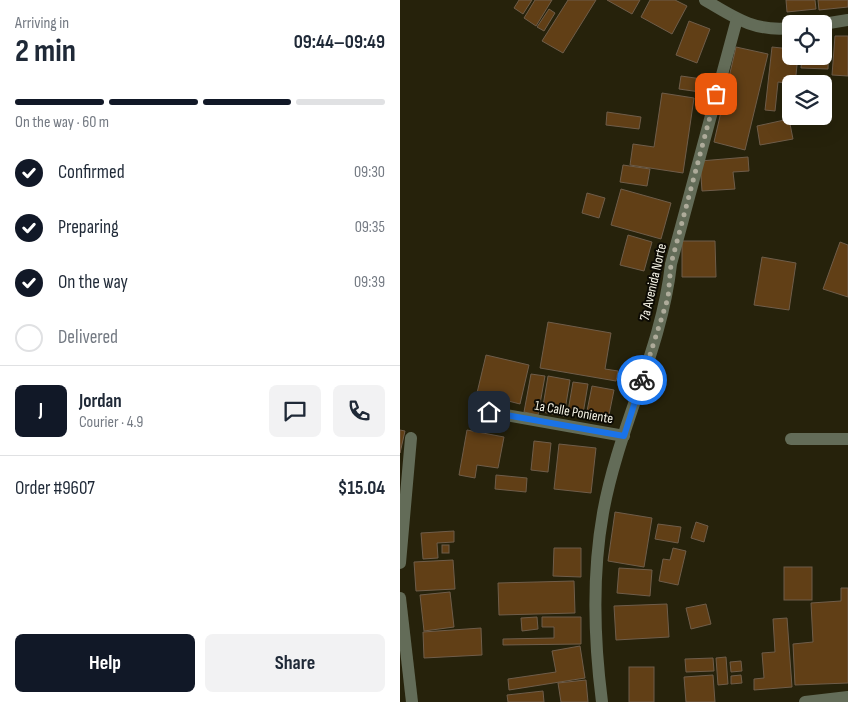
<!DOCTYPE html>
<meta charset="utf-8">
<style>
:root{--surface:#fff;--page:#f2f2f3;--text:#1f2937;--muted:#747a83;--line:#e0e1e3;--accent:#111827}
body{margin:0;font-family:"Sofia Sans Condensed",sans-serif;background:var(--page);color:var(--text);height:100vh;display:flex;flex-direction:column;font-size:19px;white-space:nowrap}
*{box-sizing:border-box;margin:0}
p{font-size:16px;color:var(--muted)}
.icon{flex:none;width:28px;height:28px;fill:none;stroke:currentColor;stroke-width:2;stroke-linecap:round;stroke-linejoin:round}
.map{position:relative;flex:1;overflow:hidden}
.sheet{display:flex;flex-direction:column;background:var(--surface);width:400px}
.sheet>*{flex:none}
.fabs{position:absolute;left:382px;top:15px;display:grid;gap:10px}
.fabs a{display:grid;place-items:center;width:50px;height:50px;border-radius:8px;background:var(--surface);box-shadow:0 5px 20px #0002;font-size:25px}
.pin{position:absolute;display:grid;place-items:center;width:42px;height:42px;color:#fff;margin:-21px;border-radius:10px;box-shadow:0 2px 8px #0006}
.courier{position:absolute;display:grid;place-items:center;width:50px;height:50px;margin:-25px;border:4px solid #1a73e8;border-radius:50%;background:#fff;color:#222;box-shadow:0 1px 6px #0007}
.overview em{font-style:normal;font-weight:700}
.overview div{display:flex;flex-direction:column-reverse}
.overview{display:flex;align-items:center;justify-content:space-between;height:85px;padding:0 15px}
h1{font-size:32px;font-weight:700;line-height:38px}
.bar{display:grid;grid-template-columns:repeat(4,1fr);gap:8px 5px;align-content:center;height:60px;padding:0 15px}
.bar i{height:6px;border-radius:4px;background:var(--line)}
.bar .active{background:var(--accent)}
.bar p{grid-column:span 4}
.line{display:flex;align-items:center;gap:12px;padding:0 15px;border-top:1px solid var(--line)}
.line div{flex:1}
.round{display:grid;place-items:center;flex:none;width:52px;height:52px;border-radius:8px;background:var(--page)}
ol{padding:0 15px;list-style:none}
li{display:flex;align-items:center;gap:15px;height:55px}
li p{margin-inline-start:auto}
li .icon{padding:5px;border-radius:50%;background:var(--accent);color:#fff;stroke-width:4}
li:last-child{color:var(--muted)}
li i{width:28px;height:28px;border:2px solid var(--line);border-radius:50%}
.button{display:flex;gap:10px;margin-top:auto;padding:10px 15px}
.button a{flex:1;height:58px;border-radius:8px;background:var(--accent);color:#fff;font-size:20px;font-weight:700;line-height:58px;text-align:center}
.button a+a{background:var(--page);color:var(--text)}
main{display:flex;flex:1;min-height:0}
.map>svg:first-child{display:block}
.building{fill:#613f16;stroke:#6f5d4a}
.lines{fill:none;stroke-linecap:round;stroke-linejoin:round}
.minor{stroke:#636c58;stroke-width:12}
.done{stroke:#aeab9a;stroke-width:5;stroke-dasharray:0 9}
.route{stroke:#1a73e8;stroke-width:6}
.labels{text-anchor:middle;dominant-baseline:central;stroke-width:4;stroke-linejoin:round;paint-order:stroke}
.street-label{font-size:14px;fill:#f7f5e7;stroke:#0d0b04}
</style>
<main>
<section class="sheet">
<div class="overview"><div><h1>2 min</h1><p>Arriving in</p></div><em>09:44–09:49</em></div>
<div class="bar"><i class="active"></i><i class="active"></i><i class="active"></i><i></i><p>On the way · 60 m</p></div>
<ol>
<li><svg class="icon" aria-label="check" viewBox="0 0 24 24"><path d="M5 12l5 5 9-10"/></svg>Confirmed<p>09:30</p></li>
<li><svg class="icon" aria-label="check" viewBox="0 0 24 24"><path d="M5 12l5 5 9-10"/></svg>Preparing<p>09:35</p></li>
<li><svg class="icon" aria-label="check" viewBox="0 0 24 24"><path d="M5 12l5 5 9-10"/></svg>On the way<p>09:39</p></li>
<li><i></i>Delivered</li>
</ol>
<div class="line" style="height:90px"><b class="round" style="background:var(--accent);color:#fff">J</b><div><b>Jordan</b><p>Courier · 4.9</p></div><a class="round"><svg class="icon" aria-label="chat" viewBox="0 0 24 24"><path d="M4 5h16v11H9l-5 4z"/></svg></a><a class="round"><svg class="icon" aria-label="phone" viewBox="0 0 24 24"><path d="M5 4h4l2 5-3 2q2 4 5 5l2-3 5 2v4C11 20 4 13 5 4z"/></svg></a></div>
<div class="line" style="height:65px"><div>Order #9607</div><b>$15.04</b></div>
<div class="button"><a>Help</a><a>Share</a></div>
</section>
<div class="map">
<svg width="448" height="702" viewBox="0 0 448 702">
<rect width="100%" height="100%" fill="#26220b"/>
<!-- building -->
<g class="building">
<polygon points="119,0 132,0 123,14 114,8"/>
<polygon points="135,0 152,0 136,26 124,18"/>
<polygon points="168,0 196,0 163,53 142,41"/>
<polygon points="207,0 240,0 232,14"/>
<polygon points="250,0 275,0 287,6 272,34 241,17"/>
<polygon points="386,0 415,0 416,9 387,12"/>
<polygon points="418,0 448,0 448,7 419,10"/>
<polygon points="149,9 155,13 144,31 137,27"/>
<polygon points="289,21 310,29 297,63 276,55"/>
<polygon points="435,36 448,36 448,76 432,75"/>
<polygon points="424,43 429,43 428,69 401,68 402,56 424,56"/>
<polygon points="336,47 368,54 345,150 314,142"/>
<polygon points="372,47 391,49 391,56 398,56 395,84 378,82 375,111 365,110"/>
<polygon points="281,76 302,79 300,92 279,89"/>
<polygon points="262,93 294,98 283,173 230,165 233,144 254,147"/>
<polygon points="207,112 241,117 239,129 206,125"/>
<polygon points="389,119 393,139 360,145 357,126"/>
<polygon points="348,157 349,171 333,172 335,189 302,191 300,161"/>
<polygon points="223,165 250,169 247,186 220,182"/>
<polygon points="221,189 271,203 261,239 211,225"/>
<polygon points="187,193 205,198 199,218 182,213"/>
<polygon points="228,235 252,242 244,271 220,265"/>
<polygon points="282,241 315,241 316,277 282,277"/>
<polygon points="440,242 448,245 448,297 423,289"/>
<polygon points="362,257 396,263 389,310 354,305"/>
<polygon points="148,322 211,333 205,369 218,371 216,381 140,368"/>
<polygon points="86,355 129,365 120,404 77,393"/>
<polygon points="131,374 145,376 138,415 124,412"/>
<polygon points="148,376 170,380 164,416 142,412"/>
<polygon points="173,382 188,384 183,414 168,411"/>
<polygon points="192,386 214,390 208,420 186,416"/>
<polygon points="0,430 5,431 0,453"/>
<polygon points="67,430 104,437 98,468 77,465 75,478 59,475"/>
<polygon points="134,441 151,443 148,472 131,470"/>
<polygon points="159,444 196,448 191,493 154,489"/>
<polygon points="96,475 127,478 126,492 95,489"/>
<polygon points="215,512 252,518 244,567 208,561"/>
<polygon points="296,522 308,526 304,542 291,538"/>
<polygon points="258,524 281,527 278,543 255,539"/>
<polygon points="54,531 54,542 37,543 38,558 23,559 21,533"/>
<rect x="42" y="545" width="7" height="8"/>
<polygon points="154,548 181,548 181,577 153,576"/>
<polygon points="273,548 286,551 278,585 259,581 263,559 270,560"/>
<polygon points="53,560 55,589 16,591 14,562"/>
<rect x="384" y="567" width="28" height="33"/>
<polygon points="219,568 252,570 250,596 217,593"/>
<polygon points="174,581 175,613 99,615 98,583"/>
<polygon points="441,588 448,588 448,683 395,685 393,644 413,642 411,603 441,601"/>
<polygon points="50,592 54,627 24,631 20,595"/>
<polygon points="267,604 269,637 216,640 214,606"/>
<polygon points="306,604 311,624 291,629 286,608"/>
<polygon points="137,617 138,629 122,631 121,618"/>
<polygon points="142,617 181,617 181,644 103,645 103,639 154,638 154,627 142,627"/>
<polygon points="387,618 392,687 354,690 354,679 364,678 362,653 375,652 373,619"/>
<polygon points="81,628 82,655 24,658 23,632"/>
<polygon points="180,646 185,678 109,690 108,679 156,672 152,651"/>
<polygon points="326,657 328,684 318,685 316,658"/>
<polygon points="313,658 314,671 286,672 285,659"/>
<polygon points="341,661 342,671 331,672 330,662"/>
<rect x="229" y="667" width="25" height="35"/>
<polygon points="313,675 315,702 286,702 284,677"/>
<polygon points="341,675 342,683 331,684 331,676"/>
<polygon points="186,680 188,702 161,702 158,683"/>
<polygon points="143,691 144,702 108,702 107,695"/>
</g>
<g class="lines">
<!-- minor -->
<g class="minor">
<path d="M 305,0 C 335,18 355,32 391,28"/>
<polyline points="423,24 448,20"/>
<polyline points="89,412 224,436"/>
<polyline points="391,439 448,439"/>
<polyline points="0,563 11,438"/>
<polyline points="0,598 12,702"/>
<path d="M 202,702 C 194,640 192,575 203,513 C 218,428 262,349 271,264 L 337,19"/>
<polyline points="405,702 448,697"/>
</g>
</g>
<g class="lines">
<!-- done -->
<polyline class="done" points="242,380 268,298 271,264 316,94"/>
<!-- route -->
<polyline class="route" points="89,412 224,436 242,380"/>
</g>
<g class="labels">
<!-- street labels -->
<g class="street-label">
<text transform="translate(253 282) rotate(-77)">7a Avenida Norte</text>
<text transform="translate(174 412) rotate(10)">1a Calle Poniente</text>
</g>
</g>
</svg>
<div class="fabs">
<a><svg class="icon" aria-label="locate" viewBox="0 0 24 24"><circle cx="12" cy="12" r="6"/><path d="M12 2v4M12 18v4M2 12h4M18 12h4"/></svg></a>
<a><svg class="icon" aria-label="layers" viewBox="0 0 24 24"><path d="M12 4l9 5-9 5-9-5zM3 14l9 5 9-5"/></svg></a>
</div>
<div class="pin" style="left:316px;top:94px;background:#ea580c"><svg class="icon" aria-label="bag" viewBox="0 0 24 24"><path d="M5 8h14l-1 12H6zM9 8a3 3 0 0 1 6 0"/></svg></div>
<div class="pin" style="left:89px;top:412px;background:#1f2937"><svg class="icon" aria-label="home" viewBox="0 0 24 24"><path d="M3 11l9-7 9 7M6 9v11h12V9"/></svg></div>
<div class="courier" style="left:242px;top:380px"><svg class="icon" aria-label="bike" viewBox="0 0 24 24"><circle cx="6" cy="16" r="4"/><circle cx="18" cy="16" r="4"/><path d="M6 16l4-8h5l3 8M10 8l3 8H6M13 5h3"/></svg></div>
</div>
</main>
